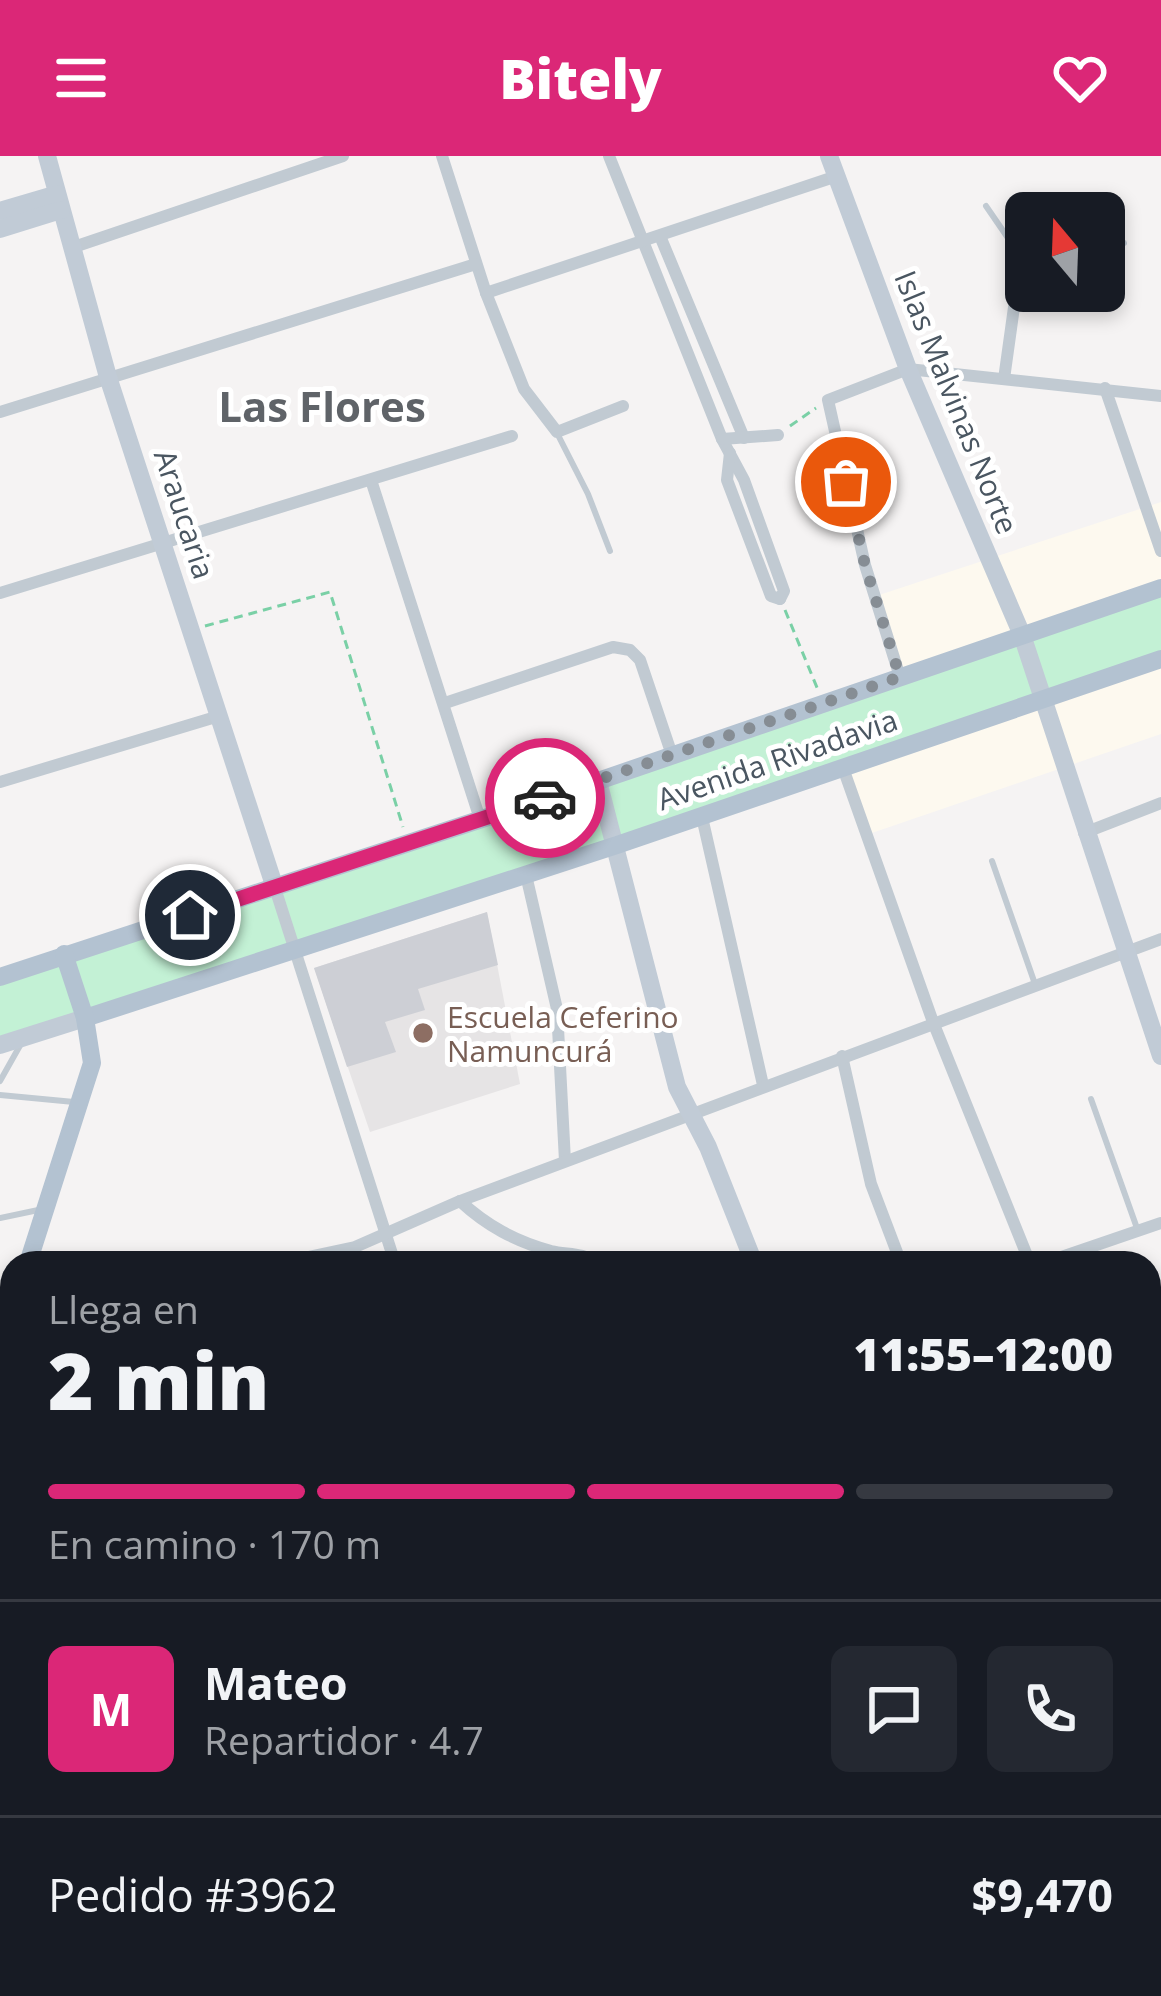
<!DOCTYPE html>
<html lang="es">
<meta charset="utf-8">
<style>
:root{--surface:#171b24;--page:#242831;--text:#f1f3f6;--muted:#9ea1a6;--line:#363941;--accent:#db2777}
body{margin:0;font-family:"Open Sans",sans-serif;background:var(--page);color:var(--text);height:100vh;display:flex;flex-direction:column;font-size:45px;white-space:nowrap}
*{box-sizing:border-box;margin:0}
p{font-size:39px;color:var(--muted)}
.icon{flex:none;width:66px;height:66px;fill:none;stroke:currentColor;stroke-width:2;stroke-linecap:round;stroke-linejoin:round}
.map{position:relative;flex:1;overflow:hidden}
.drawer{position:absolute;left:0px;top:1095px;width:1161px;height:747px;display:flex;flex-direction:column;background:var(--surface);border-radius:36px 36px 0 0;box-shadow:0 6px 18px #0003}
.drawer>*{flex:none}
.needle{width:78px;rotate:341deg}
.controls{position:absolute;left:1005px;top:36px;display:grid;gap:24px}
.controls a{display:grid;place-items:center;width:120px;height:120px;border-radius:18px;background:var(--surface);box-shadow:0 6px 18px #0003;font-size:60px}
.pin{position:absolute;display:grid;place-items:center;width:102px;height:102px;color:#fff;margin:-51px;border:6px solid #fff;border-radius:50%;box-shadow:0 3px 12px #0007}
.courier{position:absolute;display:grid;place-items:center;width:120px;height:120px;margin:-60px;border:9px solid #db2777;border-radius:50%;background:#fff;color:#222;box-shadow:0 3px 15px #0007}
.overview em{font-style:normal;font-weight:800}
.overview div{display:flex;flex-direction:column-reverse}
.overview{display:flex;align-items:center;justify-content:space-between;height:204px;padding:0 48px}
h1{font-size:78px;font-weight:800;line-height:90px}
.bar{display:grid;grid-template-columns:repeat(4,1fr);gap:18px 12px;align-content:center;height:144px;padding:0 48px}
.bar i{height:15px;border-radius:9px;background:var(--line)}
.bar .selected{background:var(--accent)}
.bar p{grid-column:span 4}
.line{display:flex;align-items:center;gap:30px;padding:0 48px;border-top:3px solid var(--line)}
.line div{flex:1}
.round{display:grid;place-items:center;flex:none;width:126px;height:126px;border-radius:18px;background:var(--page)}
header{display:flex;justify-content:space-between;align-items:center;height:156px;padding:0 48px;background:var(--accent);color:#fff;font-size:54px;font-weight:800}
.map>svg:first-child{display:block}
.commercial{fill:#fdf9ef}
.education{fill:#e6e4e5}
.green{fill:#c3f1d5}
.building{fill:#cdcfd5}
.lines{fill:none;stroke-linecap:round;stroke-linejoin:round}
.path{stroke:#7ad0a6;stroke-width:3;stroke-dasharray:9 6;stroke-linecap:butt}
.lane{stroke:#c1cad2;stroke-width:6}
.street{stroke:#c1cad2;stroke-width:12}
.secondary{stroke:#c1cbd6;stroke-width:18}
.primary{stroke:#b3c2d1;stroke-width:18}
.done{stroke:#868d94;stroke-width:12;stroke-dasharray:0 21.6}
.route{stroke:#db2777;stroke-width:15}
.education-dot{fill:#8d6e63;stroke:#fff;stroke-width:4.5}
.labels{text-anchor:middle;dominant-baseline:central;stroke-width:10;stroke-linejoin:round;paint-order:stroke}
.street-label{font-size:30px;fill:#4a5661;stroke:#fff}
.education-label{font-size:30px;fill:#785e54;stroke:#fff;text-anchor:start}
.district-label{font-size:42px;font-weight:bold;fill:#5f6368;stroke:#fff}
</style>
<header><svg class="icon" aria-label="menu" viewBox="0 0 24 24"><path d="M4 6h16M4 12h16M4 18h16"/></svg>Bitely<svg class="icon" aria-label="heart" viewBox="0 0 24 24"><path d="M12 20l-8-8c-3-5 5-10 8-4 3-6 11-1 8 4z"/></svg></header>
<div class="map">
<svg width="1161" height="1840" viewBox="0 0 1161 1840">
<rect width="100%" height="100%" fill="#f5f3f3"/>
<!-- commercial -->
<polygon class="commercial" points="1161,346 1161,578 866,679 843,612 900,521 873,441"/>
<!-- education -->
<polygon class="education" points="487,756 520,928 370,976 314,812"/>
<!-- green -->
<g class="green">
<polygon points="1161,432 1161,503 0,889 0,821"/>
<polygon points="1161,1677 1161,1840 921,1840 934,1830 1149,1830 1149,1682"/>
</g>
<!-- building -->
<polygon class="building" points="487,756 498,809 418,833 425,854 385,866 396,896 347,911 314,812"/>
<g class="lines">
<!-- path -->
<g class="path">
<polyline points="790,270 816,252"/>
<polyline points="785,454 818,534"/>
<polyline points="205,470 330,436 403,671"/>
</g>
<!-- lane -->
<g class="lane">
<polyline points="986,50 1021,101"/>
<polyline points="1104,91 1124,87"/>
<polyline points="558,279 588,338 610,395"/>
<polyline points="992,705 1035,828"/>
<polyline points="0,925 22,886"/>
<polyline points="0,939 74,946"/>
<polyline points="1091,943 1138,1075"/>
<polyline points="0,1062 43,1053"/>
<polyline points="1062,1830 1073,1840"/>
</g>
<!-- street -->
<g class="street">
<polyline points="442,0 486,137 524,233 557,276 623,250"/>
<polyline points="609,0 722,283 744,324 784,435 780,443"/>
<polyline points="660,80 744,282"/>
<polyline points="71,92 343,0"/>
<polyline points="486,137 837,20"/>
<polyline points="1004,223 1021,101"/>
<polyline points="1105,232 1161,395"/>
<polyline points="0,256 476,108"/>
<polyline points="722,283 778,279"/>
<polyline points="730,297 727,324 771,440 780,443"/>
<polyline points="371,324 480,663"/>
<polyline points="0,437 512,280"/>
<polyline points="900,521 865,409 828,244 908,213 1161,240"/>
<polyline points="445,547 613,491 630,494 640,504 672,599"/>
<polyline points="843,612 933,866 1030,1107"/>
<polyline points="0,626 219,560"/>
<polyline points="702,661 763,929"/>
<polyline points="1084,677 1161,647"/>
<polyline points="526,719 557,853 565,1005"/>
<polyline points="275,732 395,1107"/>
<polyline points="842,900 871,1028 901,1107"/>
<path d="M 460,1045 C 487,1070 515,1085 551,1095 C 568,1099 582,1096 597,1107"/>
<polyline points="280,1107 355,1091 460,1045 1161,783"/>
<polyline points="1044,1107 1161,1067"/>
<polyline points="1149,1165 1161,1161"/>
<polyline points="1149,1298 1161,1294"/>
<polyline points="1149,1369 1161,1365"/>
<polyline points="0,1548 12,1539"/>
<polyline points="0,1706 12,1705"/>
<polyline points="293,1830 297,1840"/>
<polyline points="522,1830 531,1840"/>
<polyline points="746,1830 750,1840"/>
<polyline points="458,1840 481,1830"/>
</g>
<!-- secondary -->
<g class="secondary">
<polyline points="47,0 108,221 275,732"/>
<polyline points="829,0 908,213 1022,479 1161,900"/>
<polyline points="0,55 57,38"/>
<polyline points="0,73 61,54"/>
<polyline points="598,625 677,931 708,991 754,1107"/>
<polyline points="0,889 85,862"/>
<polyline points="1149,1405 1161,1412"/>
<polyline points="1149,1637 1161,1632"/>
<polyline points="1149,1658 1161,1653"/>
<polyline points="847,1840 860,1830"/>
<polyline points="887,1840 900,1830"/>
</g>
<!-- primary -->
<g class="primary">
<polyline points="0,821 598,625 1161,432"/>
<polyline points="85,862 617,689 1161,503"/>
<polyline points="28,1107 92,907 85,862 64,798"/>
<polyline points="0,1194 12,1160"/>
</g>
</g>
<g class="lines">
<!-- done -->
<polyline class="done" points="545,642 900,521 865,409 846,326"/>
<!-- route -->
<polyline class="route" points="190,759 545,642"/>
</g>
<!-- markers -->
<circle class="education-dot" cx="423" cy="877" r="12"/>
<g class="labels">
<!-- street labels -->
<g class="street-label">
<text transform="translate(957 246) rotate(68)">Islas Malvinas Norte</text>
<text transform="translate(185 358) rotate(72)">Araucaria</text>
<text transform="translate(777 603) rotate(-19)">Avenida Rivadavia</text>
</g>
<!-- education labels -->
<g class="education-label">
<text x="447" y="860">Escuela Ceferino<tspan x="447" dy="34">Namuncurá</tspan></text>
</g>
<!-- district labels -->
<g class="district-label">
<text x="322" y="249">Las Flores</text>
</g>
</g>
</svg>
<div class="controls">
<a><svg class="needle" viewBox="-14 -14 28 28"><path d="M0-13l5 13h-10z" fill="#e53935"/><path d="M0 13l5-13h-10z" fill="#9ea1a6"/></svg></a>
</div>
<div class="pin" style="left:846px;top:326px;background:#ea580c"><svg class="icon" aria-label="bag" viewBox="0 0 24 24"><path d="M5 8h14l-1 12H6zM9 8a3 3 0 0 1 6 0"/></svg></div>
<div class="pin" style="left:190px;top:759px;background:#1f2937"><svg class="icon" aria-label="home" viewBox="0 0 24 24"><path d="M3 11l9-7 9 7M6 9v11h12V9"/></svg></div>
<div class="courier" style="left:545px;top:642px"><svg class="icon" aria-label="car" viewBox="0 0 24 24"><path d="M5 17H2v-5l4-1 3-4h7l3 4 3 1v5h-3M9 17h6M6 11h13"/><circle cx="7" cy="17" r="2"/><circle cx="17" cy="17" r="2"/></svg></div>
<section class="drawer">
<div class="overview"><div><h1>2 min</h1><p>Llega en</p></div><em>11:55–12:00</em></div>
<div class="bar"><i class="selected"></i><i class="selected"></i><i class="selected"></i><i></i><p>En camino · 170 m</p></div>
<div class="line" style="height:216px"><b class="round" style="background:var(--accent);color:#fff">M</b><div><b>Mateo</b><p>Repartidor · 4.7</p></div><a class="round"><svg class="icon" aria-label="chat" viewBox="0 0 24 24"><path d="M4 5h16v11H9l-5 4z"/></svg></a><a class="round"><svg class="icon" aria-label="phone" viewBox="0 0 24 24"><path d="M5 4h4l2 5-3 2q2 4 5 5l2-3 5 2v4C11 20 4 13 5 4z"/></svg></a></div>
<div class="line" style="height:156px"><div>Pedido #3962</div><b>$9,470</b></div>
</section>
</div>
